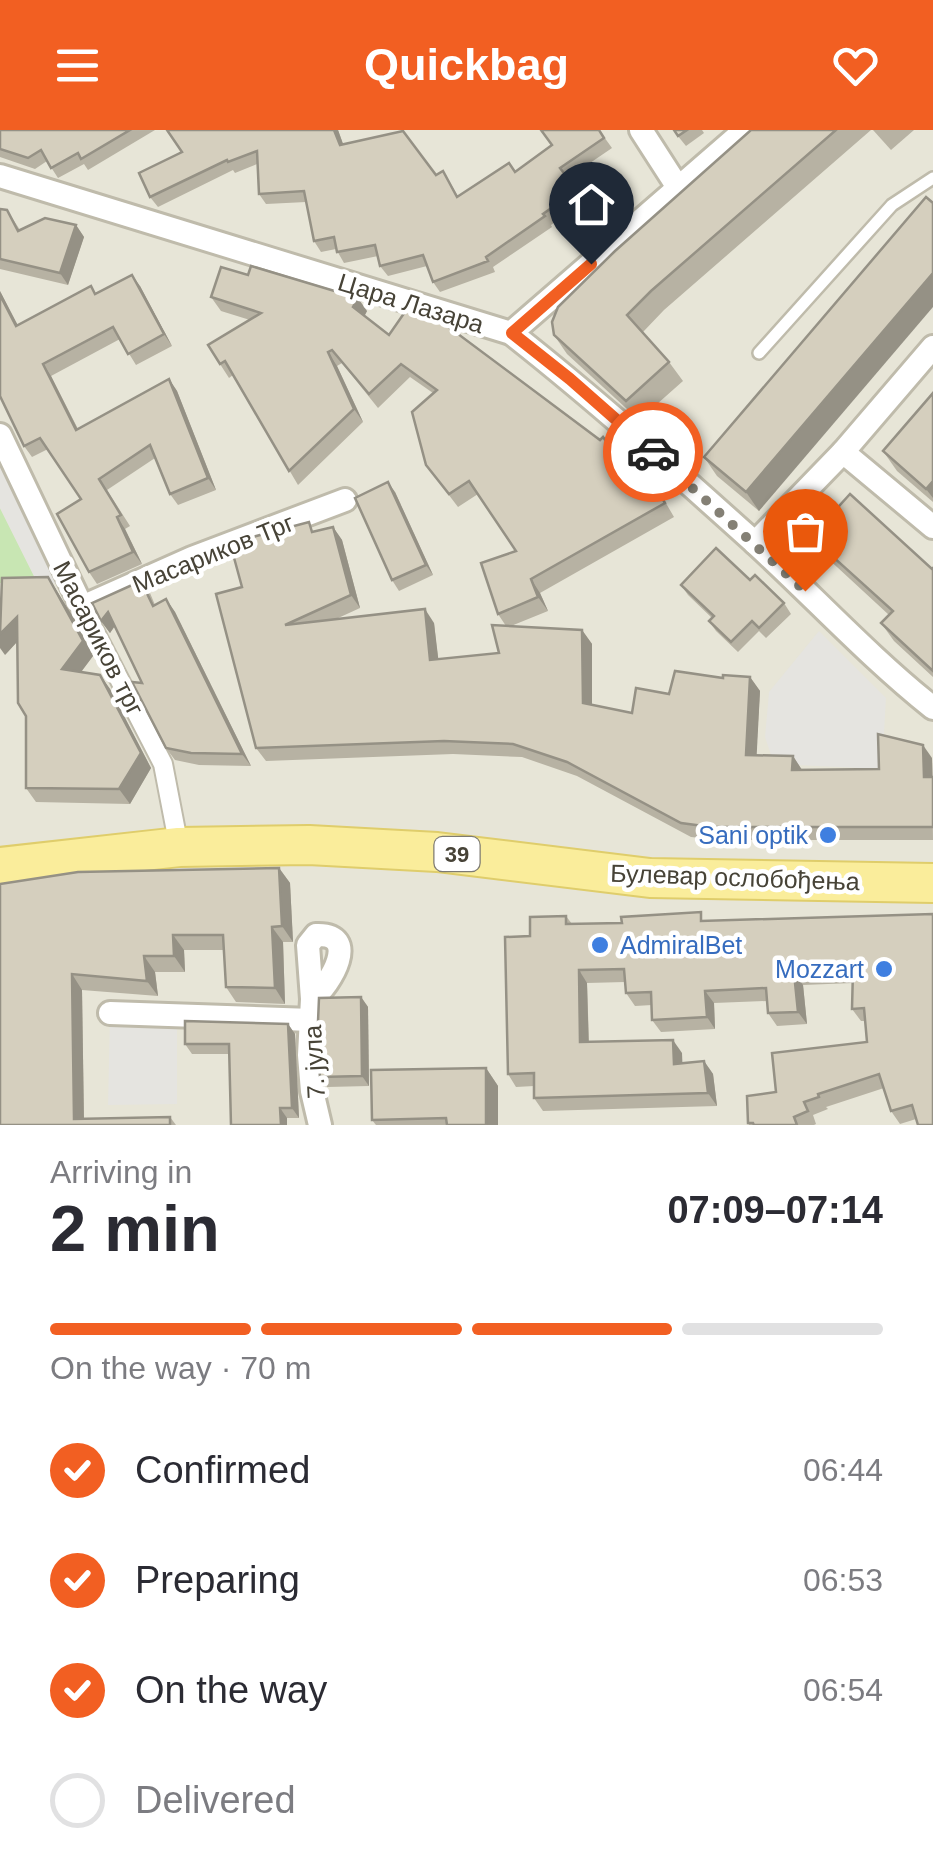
<!DOCTYPE html>
<meta charset="utf-8">
<style>
:root{--surface:#fff;--page:#f2f2f3;--text:#2b2b33;--muted:#7c7c81;--line:#e1e1e2;--accent:#f25f22}
body{margin:0;font-family:Arial,sans-serif;background:var(--page);color:var(--text);height:100vh;display:flex;flex-direction:column;font-size:38px;white-space:nowrap}
*{box-sizing:border-box;margin:0}
p{font-size:32px;color:var(--muted)}
.icon{flex:none;width:55px;height:55px;fill:none;stroke:currentColor;stroke-width:2;stroke-linecap:round;stroke-linejoin:round}
.map{position:relative;height:995px;overflow:hidden}
.side{display:flex;flex-direction:column;background:var(--surface);flex:1}
.side>*{flex:none}
.pin{position:absolute;display:grid;place-items:center;width:85px;height:85px;color:#fff;margin:-102px -42px;border-radius:50% 50% 50% 0;rotate:-45deg;box-shadow:0 0 10px #0007}
.pin .icon{rotate:45deg}
.courier{position:absolute;display:grid;place-items:center;width:100px;height:100px;margin:-50px;border:8px solid #f25f22;border-radius:50%;background:#fff;color:#222;box-shadow:0 2px 12px #0007}
.headline em{font-style:normal;font-weight:600}
.headline div{display:flex;flex-direction:column-reverse}
.headline{display:flex;align-items:center;justify-content:space-between;height:170px;padding:0 50px}
h1{font-size:65px;font-weight:600;line-height:75px}
.bar{display:grid;grid-template-columns:repeat(4,1fr);gap:15px 10px;align-content:center;height:120px;padding:0 50px}
.bar i{height:12px;border-radius:8px;background:var(--line)}
.bar .selected{background:var(--accent)}
.bar p{grid-column:span 4}
ol{padding:0 50px;list-style:none}
li{display:flex;align-items:center;gap:30px;height:110px}
li p{margin-inline-start:auto}
li .icon{padding:10px;border-radius:50%;background:var(--accent);color:#fff;stroke-width:4}
li:last-child{color:var(--muted)}
li i{width:55px;height:55px;border:5px solid var(--line);border-radius:50%}
header{display:flex;justify-content:space-between;align-items:center;height:130px;padding:0 50px;background:var(--accent);color:#fff;font-size:45px;font-weight:600}
.map>svg:first-child{display:block}
.residential{fill:#e7e5d7}
.green{fill:#c8e6b3}
.parking{fill:#e5e4e0}
.lines{fill:none;stroke-linecap:round;stroke-linejoin:round}
.service-casing{stroke:#bfbbab;stroke-width:16}
.pedestrian-casing{stroke:#bfbbab;stroke-width:22}
.minor-casing{stroke:#bfbbab;stroke-width:28}
.primary-casing{stroke:#dfcd6b;stroke-width:42}
.service{stroke:#fff;stroke-width:11}
.pedestrian{stroke:#fff;stroke-width:18}
.minor{stroke:#fff;stroke-width:22}
.primary{stroke:#faed9b;stroke-width:38}
.wall{fill:#b7b2a3}
.shaded-wall{fill:#959185}
.building{fill:#d5cfbe;stroke:#959185;stroke-width:2.5}
.done{stroke:#848075;stroke-width:10;stroke-dasharray:0 18}
.route{stroke:#f25f22;stroke-width:12}
.shop-dot{fill:#3f7fe0;stroke:#fff;stroke-width:4}
.labels{text-anchor:middle;dominant-baseline:central;stroke-width:9;stroke-linejoin:round;paint-order:stroke}
.shield{fill:#fff;stroke:#7e7b73;stroke-width:2.5}
.shield-label{font-size:22px;font-weight:bold;fill:#474337}
.street-label{font-size:25px;fill:#474337;stroke:#fff}
.shop-label{font-size:25px;fill:#366cbe;stroke:#fff;text-anchor:end}
</style>
<header><svg class="icon" aria-label="menu" viewBox="0 0 24 24"><path d="M4 6h16M4 12h16M4 18h16"/></svg>Quickbag<svg class="icon" aria-label="heart" viewBox="0 0 24 24"><path d="M12 20l-8-8c-3-5 5-10 8-4 3-6 11-1 8 4z"/></svg></header>
<div class="map">
<svg width="933" height="995" viewBox="0 0 933 995">
<rect width="100%" height="100%" fill="#f4f2e9"/>
<!-- residential -->
<rect class="residential" x="0" y="0" width="933" height="995"/>
<!-- green -->
<polygon class="green" points="0,378 37,452 0,453"/>
<!-- parking -->
<g class="parking">
<polygon points="0,333 64,454 37,452 0,378"/>
<polygon points="819,501 886,568 882,639 774,634 765,607 769,562"/>
<polygon points="110,883 177,886 177,974 108,975"/>
</g>
<g class="lines">
<!-- service casing -->
<g class="service-casing">
<polyline id="service" points="759,223 892,75 933,48"/>
</g>
<!-- pedestrian casing -->
<g class="pedestrian-casing">
<polyline id="pedestrian" points="82,477 163,634 179,717"/>
</g>
<!-- minor casing -->
<g class="minor-casing">
<g id="minor">
<polyline points="641,0 679,59"/>
<path d="M 0,46 L 511,203 C 595,269 675,341 754,412 C 814,467 869,527 933,578"/>
<polyline points="511,203 745,0"/>
<polyline points="0,305 82,477 192,428 345,370"/>
<polyline points="843,322 933,397"/>
<polyline points="755,413 843,322 933,217"/>
<path d="M 312,869 C 331,854 361,803 316,805 L 308,815 L 312,869 L 309,925 L 312,961 L 320,995"/>
<polyline points="110,883 312,890"/>
</g>
</g>
<!-- primary casing -->
<g class="primary-casing">
<polyline id="primary" points="0,737 179,717 309,715 437,722 650,748 933,753"/>
</g>
<!-- service -->
<use href="#service" class="service"/>
<!-- pedestrian -->
<use href="#pedestrian" class="pedestrian"/>
<!-- minor -->
<use href="#minor" class="minor"/>
<!-- primary -->
<use href="#primary" class="primary"/>
</g>
<!-- wall -->
<g class="wall">
<polygon points="0,0 155,0 88,40 84,34 58,48 47,31 35,39 0,27"/>
<polygon points="167,0 338,0 343,14 436,45 443,41 458,66 515,42 599,0 612,18 568,48 584,70 551,95 552,97 493,137 495,142 440,162 433,152 427,136 388,146 380,136 378,126 344,133 336,119 321,122 314,111 306,72 266,74 259,64 257,34 235,43 233,40 158,77 150,67 182,22"/>
<polygon points="673,0 702,0 704,3 686,16"/>
<polygon points="751,0 871,0 664,180 643,202 669,232 683,251 639,290 567,224 554,205"/>
<polygon points="873,0 914,0 891,20"/>
<polygon points="926,67 759,381 717,346 704,327"/>
<polygon points="0,79 7,80 20,100 76,95 84,107 68,155 0,139"/>
<polygon points="140,156 172,216 136,235 120,209 51,246 78,299 169,249 177,261 216,360 178,375 170,364 155,328 107,360 130,396 125,399 142,434 97,454 89,442 81,369 48,319 32,327 24,316 0,161 17,195 96,163"/>
<polygon points="211,167 367,181 364,186 389,205 639,356 660,363 674,387 540,463 548,481 511,496 582,500 592,514 592,575 632,583 669,564 723,548 750,547 760,561 756,625 793,626 802,640 879,639 932,628 933,710 720,710 691,707 577,646 522,627 453,624 266,631 256,618 242,457 315,401 333,397 342,410 360,478 336,489 434,493 438,529 499,523 506,496 498,484 516,421 478,364 458,377 426,335 433,263 410,247 378,278 342,233 337,236 363,292 298,355 233,245 229,248 220,234 250,190 221,181"/>
<polygon points="933,263 933,372 897,341 883,321"/>
<polygon points="395,362 433,445 399,461 392,450"/>
<polygon points="811,407 932,439 933,438 933,547 894,511 881,493 889,485 824,425"/>
<polygon points="48,447 75,490 93,526 81,542 100,545 110,559 151,638 130,674 36,672 26,658 26,586 17,512 5,525"/>
<polygon points="750,450 784,473 791,484 766,508 759,501 738,522 716,501 709,491 712,488 688,465 681,455"/>
<polygon points="150,463 155,475 166,469 175,482 251,636 199,635 175,630 166,618 142,553 115,496 110,503 101,491"/>
<polygon points="279,738 290,753 293,812 283,812 285,874 236,872 226,857 224,820 184,820 185,842 155,842 158,866 82,860 84,989 170,987 176,995 0,995 0,754"/>
<polygon points="933,784 916,989 900,994 891,981 884,958 826,977 828,979 813,985 816,994 814,995 749,995 748,993 776,962 867,912 865,891 861,891 852,879 853,853 803,855 807,894 777,896 768,883 767,871 714,873 715,899 661,902 652,890 652,875 635,876 626,863 625,852 587,853 589,912 682,923 682,933 704,931 713,944 717,976 543,981 534,968 534,956 516,957 508,944 530,806 566,786 572,794"/>
<polygon points="361,867 368,877 369,956 327,957 320,947"/>
<polygon points="288,894 295,904 299,988 287,988 287,995 231,995 229,924 192,924 185,914"/>
<polygon points="486,938 498,956 498,995 376,995 372,990"/>
</g>
<!-- shaded-wall -->
<g class="shaded-wall">
<polygon points="334,0 338,0 347,25 340,15"/>
<polygon points="76,95 84,107 68,155 60,143"/>
<polygon points="933,143 933,177 759,381 746,362"/>
<polygon points="132,145 140,156 172,216 164,204"/>
<polygon points="0,161 24,207 16,196 0,165"/>
<polygon points="358,168 367,181 362,191 353,177"/>
<polygon points="328,222 337,236 363,292 354,279"/>
<polygon points="43,234 51,246 84,312 76,300"/>
<polygon points="169,249 177,261 216,360 208,348"/>
<polygon points="933,351 933,368 926,359"/>
<polygon points="388,352 395,362 433,445 426,435"/>
<polygon points="117,387 125,399 142,434 133,422"/>
<polygon points="333,397 342,410 360,478 351,465"/>
<polygon points="48,447 75,490 93,526 72,554 62,539"/>
<polygon points="531,449 540,463 548,481 538,467"/>
<polygon points="166,469 175,482 251,636 242,624"/>
<polygon points="425,479 434,493 440,543 430,530"/>
<polygon points="108,482 116,494 110,503 101,491"/>
<polygon points="17,487 27,501 5,525 0,518 0,504"/>
<polygon points="582,500 592,514 592,587 583,573"/>
<polygon points="100,545 110,559 151,638 130,674 119,659"/>
<polygon points="750,547 760,561 756,638 746,625"/>
<polygon points="923,615 932,628 933,660 924,647"/>
<polygon points="793,626 802,640 792,640"/>
<polygon points="279,738 290,753 293,812 282,796"/>
<polygon points="272,797 283,812 285,874 275,858"/>
<polygon points="173,805 184,820 185,842 174,826"/>
<polygon points="144,826 155,842 158,866 147,851"/>
<polygon points="579,840 587,853 589,925 580,912"/>
<polygon points="794,843 803,855 807,894 798,882"/>
<polygon points="72,844 82,860 84,995 74,989"/>
<polygon points="705,861 714,873 715,899 707,887"/>
<polygon points="361,867 368,877 369,956 362,946"/>
<polygon points="288,894 295,904 299,988 292,978"/>
<polygon points="673,910 682,923 683,947 674,934"/>
<polygon points="704,931 713,944 717,976 708,963"/>
<polygon points="486,938 498,956 498,995 486,995"/>
<polygon points="280,978 287,988 287,995 281,995"/>
</g>
<!-- building -->
<g class="building">
<polygon points="0,0 130,0 81,29 78,23 51,38 41,20 28,28 0,19"/>
<polygon points="167,0 334,0 340,15 403,1 436,45 443,41 457,67 509,33 515,42 552,15 541,0 599,0 604,8 560,38 577,60 543,84 545,86 486,127 488,131 433,152 423,125 380,136 375,115 337,122 334,107 314,111 304,61 259,64 257,21 228,32 227,30 150,67 139,43 182,22"/>
<polygon points="674,0 687,0 678,6"/>
<polygon points="751,0 836,0 651,161 627,185 669,232 626,271 554,205 552,192 558,177 615,121"/>
<polygon points="926,67 933,73 933,143 746,362 704,327"/>
<polygon points="0,79 7,80 18,101 45,88 76,95 60,143 0,129"/>
<polygon points="251,136 358,168 353,177 389,205 407,179 442,192 600,310 603,307 639,356 651,349 665,373 531,449 538,467 498,484 481,433 516,421 469,351 449,364 426,335 412,282 437,260 401,234 369,264 332,220 328,222 354,279 289,341 225,231 220,234 208,215 261,183 211,167 221,137 248,145"/>
<polygon points="132,145 164,204 128,224 113,197 43,234 76,300 169,249 208,348 170,364 150,315 99,349 121,385 117,387 133,422 89,442 57,384 81,369 40,308 24,316 0,266 0,165 16,196 91,156 95,164"/>
<polygon points="933,263 933,351 926,359 883,321"/>
<polygon points="388,352 426,435 392,450 355,368"/>
<polygon points="850,364 932,439 933,438 933,541 881,493 893,481 811,407"/>
<polygon points="309,392 312,402 333,397 351,465 285,495 425,479 430,530 499,523 492,495 582,500 583,573 632,583 636,558 669,564 675,541 723,548 723,545 750,547 746,625 793,626 792,640 879,639 878,604 923,615 924,647 933,647 933,697 711,697 681,693 567,632 513,614 444,611 256,618 216,464 242,457 230,413"/>
<polygon points="716,418 750,450 755,445 784,473 759,498 752,491 731,512 709,491 714,486 681,455"/>
<polygon points="48,447 83,511 62,539 100,545 141,623 119,659 26,658 26,586 18,573 17,487 0,504 2,448"/>
<polygon points="141,451 153,476 166,469 242,624 191,623 166,618 132,552 142,553 108,482 101,491 92,473"/>
<polygon points="279,738 282,796 272,797 275,858 226,857 223,805 173,805 174,826 144,826 147,851 72,844 74,989 170,987 170,995 0,995 0,754 78,742"/>
<polygon points="701,782 701,791 933,784 933,995 918,995 912,975 891,981 879,944 818,964 819,967 804,972 808,981 794,987 797,995 754,995 753,993 748,993 747,966 776,962 772,923 867,912 864,878 852,879 853,840 794,843 798,882 768,883 766,858 705,861 707,887 652,890 651,862 626,863 624,839 579,840 580,912 673,910 674,934 704,931 708,963 534,968 534,943 508,944 505,807 530,806 530,787 566,786 566,794 622,793 621,787"/>
<polygon points="361,867 362,946 320,947 317,915 319,868"/>
<polygon points="185,891 288,894 292,978 280,978 281,995 231,995 229,914 185,914"/>
<polygon points="486,938 486,995 447,995 446,988 372,990 371,940"/>
</g>
<g class="lines">
<!-- done -->
<polyline class="done" points="653,322 805,461"/>
<!-- route -->
<polyline class="route" points="591,134 512,203 570,249 653,322"/>
</g>
<!-- markers -->
<g class="shop-dot">
<circle cx="828" cy="705" r="10"/>
<circle cx="600" cy="815" r="10"/>
<circle cx="884" cy="839" r="10"/>
</g>
<g class="labels">
<!-- shield labels -->
<rect class="shield" x="434.5" y="707" width="45" height="34" rx="8"/>
<g class="shield-label">
<text x="457" y="724">39</text>
</g>
<!-- street labels -->
<g class="street-label">
<text transform="translate(411 173) rotate(17)">Цара Лазара</text>
<text transform="translate(213 423) rotate(-22)">Масариков Трг</text>
<text transform="translate(99 508) rotate(63)">Масариков трг</text>
<text transform="translate(735 747) rotate(2)">Булевар ослобођења</text>
<text transform="translate(314 932) rotate(-93)">7. јула</text>
</g>
<!-- shop labels -->
<g class="shop-label">
<text x="808" y="705">Sani optik</text>
<text x="620" y="815" text-anchor="start">AdmiralBet</text>
<text x="864" y="839">Mozzart</text>
</g>
</g>
</svg>
<div class="pin" style="left:805px;top:461px;background:#ea580c"><svg class="icon" aria-label="bag" viewBox="0 0 24 24"><path d="M5 8h14l-1 12H6zM9 8a3 3 0 0 1 6 0"/></svg></div>
<div class="pin" style="left:591px;top:134px;background:#1f2937"><svg class="icon" aria-label="home" viewBox="0 0 24 24"><path d="M3 11l9-7 9 7M6 9v11h12V9"/></svg></div>
<div class="courier" style="left:653px;top:322px"><svg class="icon" aria-label="car" viewBox="0 0 24 24"><path d="M5 17H2v-5l4-1 3-4h7l3 4 3 1v5h-3M9 17h6M6 11h13"/><circle cx="7" cy="17" r="2"/><circle cx="17" cy="17" r="2"/></svg></div>
</div>
<section class="side">
<div class="headline"><div><h1>2 min</h1><p>Arriving in</p></div><em>07:09–07:14</em></div>
<div class="bar"><i class="selected"></i><i class="selected"></i><i class="selected"></i><i></i><p>On the way · 70 m</p></div>
<ol>
<li><svg class="icon" aria-label="check" viewBox="0 0 24 24"><path d="M5 12l5 5 9-10"/></svg>Confirmed<p>06:44</p></li>
<li><svg class="icon" aria-label="check" viewBox="0 0 24 24"><path d="M5 12l5 5 9-10"/></svg>Preparing<p>06:53</p></li>
<li><svg class="icon" aria-label="check" viewBox="0 0 24 24"><path d="M5 12l5 5 9-10"/></svg>On the way<p>06:54</p></li>
<li><i></i>Delivered</li>
</ol>
</section>
